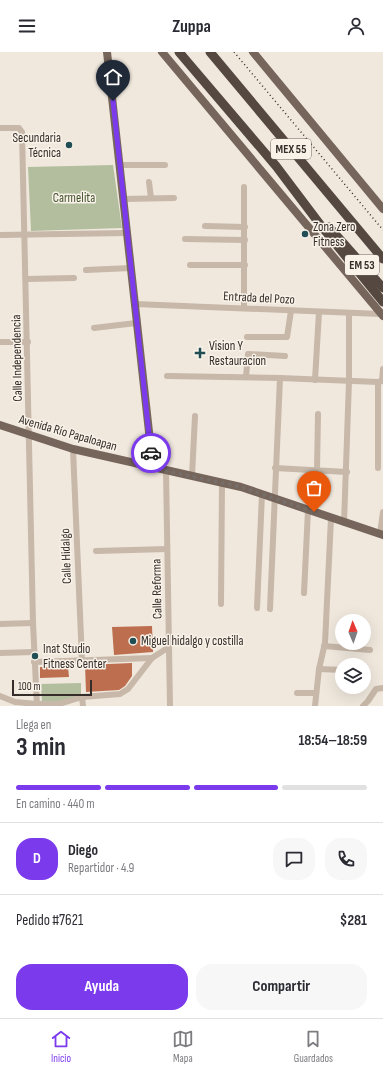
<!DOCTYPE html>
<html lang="es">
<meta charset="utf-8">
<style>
:root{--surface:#fff;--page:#f7f7f7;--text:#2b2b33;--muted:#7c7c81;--line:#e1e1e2;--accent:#7c3aed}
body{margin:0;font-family:"Sofia Sans Condensed",sans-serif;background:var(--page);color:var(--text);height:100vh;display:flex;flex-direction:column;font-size:15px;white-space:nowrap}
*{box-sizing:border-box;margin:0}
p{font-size:13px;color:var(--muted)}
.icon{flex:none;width:22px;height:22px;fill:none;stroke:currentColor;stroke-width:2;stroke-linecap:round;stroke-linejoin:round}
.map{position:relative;height:654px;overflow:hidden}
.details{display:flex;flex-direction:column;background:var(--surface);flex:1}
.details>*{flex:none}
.needle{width:26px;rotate:358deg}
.tools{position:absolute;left:335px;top:562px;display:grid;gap:8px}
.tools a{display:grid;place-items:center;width:36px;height:36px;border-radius:50%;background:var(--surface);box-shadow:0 4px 16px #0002;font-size:20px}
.scale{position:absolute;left:12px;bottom:10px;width:80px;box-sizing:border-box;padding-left:4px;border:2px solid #352d29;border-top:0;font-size:11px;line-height:14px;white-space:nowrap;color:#352d29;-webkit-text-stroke:3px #f8f2e9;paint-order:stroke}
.pin{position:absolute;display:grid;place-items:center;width:34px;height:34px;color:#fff;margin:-41px -17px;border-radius:50% 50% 50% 0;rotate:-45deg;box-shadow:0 0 4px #0007}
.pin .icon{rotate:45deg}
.courier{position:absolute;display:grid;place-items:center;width:40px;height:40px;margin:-20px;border:3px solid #7c3aed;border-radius:50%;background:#fff;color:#222;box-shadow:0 1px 5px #0007}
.overview em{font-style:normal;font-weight:700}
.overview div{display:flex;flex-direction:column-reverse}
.overview{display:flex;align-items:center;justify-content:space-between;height:68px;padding:0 16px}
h1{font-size:26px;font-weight:700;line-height:30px}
.bar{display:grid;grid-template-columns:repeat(4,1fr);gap:6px 4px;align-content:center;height:48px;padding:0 16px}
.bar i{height:5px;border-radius:3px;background:var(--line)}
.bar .selected{background:var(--accent)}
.bar p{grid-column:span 4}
.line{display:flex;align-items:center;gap:10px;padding:0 16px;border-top:1px solid var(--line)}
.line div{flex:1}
.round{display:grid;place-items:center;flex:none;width:42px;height:42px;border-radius:16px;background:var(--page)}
.button{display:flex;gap:8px;margin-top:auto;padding:8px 16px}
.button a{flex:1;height:46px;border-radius:16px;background:var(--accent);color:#fff;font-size:16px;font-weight:700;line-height:46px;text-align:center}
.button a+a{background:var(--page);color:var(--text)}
header{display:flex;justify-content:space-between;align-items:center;height:52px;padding:0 16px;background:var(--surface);font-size:18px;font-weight:700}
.tabs{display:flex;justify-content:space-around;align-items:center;height:56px;border-top:1px solid var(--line);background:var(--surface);font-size:11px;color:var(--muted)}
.tabs a{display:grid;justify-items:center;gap:2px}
.tabs .selected{color:var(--accent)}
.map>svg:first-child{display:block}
.green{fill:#b2be9e}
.building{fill:#bd6e4e}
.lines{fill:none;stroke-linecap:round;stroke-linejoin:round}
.minor{stroke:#c7b8a9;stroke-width:6}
.major{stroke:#76655b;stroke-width:8}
.highway{stroke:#554840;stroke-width:9}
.rail{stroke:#352d29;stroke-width:1.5;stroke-dasharray:1 3;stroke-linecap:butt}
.done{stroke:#766e68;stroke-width:4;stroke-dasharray:0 7.2}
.route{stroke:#7c3aed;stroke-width:5}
.poi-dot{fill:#214e54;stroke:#f8f2e9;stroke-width:1.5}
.labels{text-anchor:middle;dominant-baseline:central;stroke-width:3;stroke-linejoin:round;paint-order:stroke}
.shield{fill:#f8f2e9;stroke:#706863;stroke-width:1}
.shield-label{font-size:12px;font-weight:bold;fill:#352d29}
.poi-label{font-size:13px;fill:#352d29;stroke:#f8f2e9;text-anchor:start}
.park-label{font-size:13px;fill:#43522e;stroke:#f8f2e9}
.street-label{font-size:13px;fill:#352d29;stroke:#f8f2e9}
</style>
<header><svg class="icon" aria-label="menu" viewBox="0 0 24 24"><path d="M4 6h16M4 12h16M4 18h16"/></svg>Zuppa<svg class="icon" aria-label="person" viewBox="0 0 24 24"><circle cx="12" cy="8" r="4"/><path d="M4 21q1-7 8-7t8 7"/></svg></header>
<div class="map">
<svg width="383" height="654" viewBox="0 0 383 654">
<rect width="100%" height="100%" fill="#f0e8dd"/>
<!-- green -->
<g class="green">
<polygon points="113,113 122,176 31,179 28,115"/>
<polygon points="81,631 81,645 63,650 42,651 41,632"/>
</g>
<!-- building -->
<g class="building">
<polygon points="152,574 153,600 114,603 112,575"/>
<polygon points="132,611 132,624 125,634 119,638 86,640 85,613"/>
<polygon points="40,615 68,615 69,625 40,626"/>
</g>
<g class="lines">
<!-- minor -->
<g class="minor">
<polyline points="0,76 19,76 22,80 33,571 37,654"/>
<polyline points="120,113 165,113"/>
<polyline points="149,130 151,146"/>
<polyline points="244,135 244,256"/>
<polyline points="124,147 174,146"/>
<polyline points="205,174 245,175"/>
<polyline points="0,183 127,181"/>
<polyline points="185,187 245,188"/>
<polyline points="190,213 245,213"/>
<polyline points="86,218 131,216"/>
<polyline points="26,227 74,226"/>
<polyline points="135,252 381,262"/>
<polyline points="94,276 136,271"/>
<polyline points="247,285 287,285 291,259"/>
<polyline points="0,290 28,290"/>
<polyline points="167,324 280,326 378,330 382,329 383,317"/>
<polyline points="246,325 248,302 285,304"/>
<polyline points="315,328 319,260"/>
<polyline points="73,397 82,609"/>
<polyline points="275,416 347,420"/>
<polyline points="378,416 378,330"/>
<polyline points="317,418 318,362"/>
<polyline points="166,419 170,654"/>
<polyline points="192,424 195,364"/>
<polyline points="344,471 349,329 349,262"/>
<polyline points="380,482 383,460"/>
<polyline points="96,499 167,497"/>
<polyline points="304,541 308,458"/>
<polyline points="221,552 222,430"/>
<polyline points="257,556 262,442"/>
<polyline points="270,557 280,326"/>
<polyline points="0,572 33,571"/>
<polyline points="324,594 370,598"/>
<polyline points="0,601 34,600"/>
<polyline points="34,610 152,606"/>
<polyline points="319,617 342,618"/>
<polyline points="297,641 316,641"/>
<polyline points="0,644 15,650 37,652 59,652 82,645 120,642 128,637 152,606 169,595"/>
<polyline points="82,645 83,654"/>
<polyline points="315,654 319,617 325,591 331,466"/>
<polyline points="363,654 368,649 376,637 383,636"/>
</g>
<!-- major -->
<g class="major">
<polyline points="107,0 153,416"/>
<polyline points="162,0 383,264"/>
<polyline points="253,0 383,157"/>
<polyline points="0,373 73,397 241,435 383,483"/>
</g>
<!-- highway -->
<g class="highway">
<polyline points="179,0 276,114 322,175 383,250"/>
<polyline points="210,0 383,207"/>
<polyline points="329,175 383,236"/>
</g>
<!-- rail -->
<polyline class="rail" points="234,0 383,178"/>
</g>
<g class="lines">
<!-- done -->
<polyline class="done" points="151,401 153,416 241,435 314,460"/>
<!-- route -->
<polyline class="route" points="113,49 151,401"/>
</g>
<!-- markers -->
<g class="poi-dot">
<circle cx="69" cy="93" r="4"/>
<circle cx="305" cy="182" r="4"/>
<path d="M198 295h4v4h4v4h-4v4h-4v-4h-4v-4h4z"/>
<circle cx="133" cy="589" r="4"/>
<circle cx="35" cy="604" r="4"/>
</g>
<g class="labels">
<!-- shield labels -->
<g class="shield">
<rect x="271" y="87" width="40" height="20" rx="3"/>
<rect x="345" y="203" width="34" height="20" rx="3"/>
</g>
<g class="shield-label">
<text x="291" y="97">MEX 55</text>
<text x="362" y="213">EM 53</text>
</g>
<!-- poi labels -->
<g class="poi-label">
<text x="61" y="86" text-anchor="end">Secundaria<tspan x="61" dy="15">Técnica</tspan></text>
<text x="313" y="175">Zona Zero<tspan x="313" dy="15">Fitness</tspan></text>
<text x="209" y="294">Vision Y<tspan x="209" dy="15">Restauracion</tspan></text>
<text x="141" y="589">Miguel hidalgo y costilla</text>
<text x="43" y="597">Inat Studio<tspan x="43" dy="15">Fitness Center</tspan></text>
</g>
<!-- park labels -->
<g class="park-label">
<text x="74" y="146">Carmelita</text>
</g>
<!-- street labels -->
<g class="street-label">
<text transform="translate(259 246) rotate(3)">Entrada del Pozo</text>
<text transform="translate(17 306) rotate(-91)">Calle Independencia</text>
<text transform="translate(68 381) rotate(16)">Avenida Río Papaloapan</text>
<text transform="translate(66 504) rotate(-92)">Calle Hidalgo</text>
<text transform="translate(157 537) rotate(-91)">Calle Reforma</text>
</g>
</g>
</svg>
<div class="tools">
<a><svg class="needle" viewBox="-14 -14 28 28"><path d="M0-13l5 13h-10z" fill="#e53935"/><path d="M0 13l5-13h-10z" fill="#7c7c81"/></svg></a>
<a><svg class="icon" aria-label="layers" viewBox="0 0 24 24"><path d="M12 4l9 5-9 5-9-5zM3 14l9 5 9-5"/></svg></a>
</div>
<div class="scale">100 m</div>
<div class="pin" style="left:314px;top:460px;background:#ea580c"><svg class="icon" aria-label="bag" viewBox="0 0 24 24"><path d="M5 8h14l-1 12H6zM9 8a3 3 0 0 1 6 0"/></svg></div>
<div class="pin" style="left:113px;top:49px;background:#1f2937"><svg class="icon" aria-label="home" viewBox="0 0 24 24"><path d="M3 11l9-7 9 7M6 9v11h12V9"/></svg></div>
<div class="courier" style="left:151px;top:401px"><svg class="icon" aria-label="car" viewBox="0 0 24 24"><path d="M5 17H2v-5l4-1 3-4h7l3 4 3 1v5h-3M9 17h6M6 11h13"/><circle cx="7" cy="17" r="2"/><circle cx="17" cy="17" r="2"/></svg></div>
</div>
<section class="details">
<div class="overview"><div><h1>3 min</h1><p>Llega en</p></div><em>18:54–18:59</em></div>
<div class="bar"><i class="selected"></i><i class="selected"></i><i class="selected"></i><i></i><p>En camino · 440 m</p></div>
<div class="line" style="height:72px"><b class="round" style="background:var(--accent);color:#fff">D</b><div><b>Diego</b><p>Repartidor · 4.9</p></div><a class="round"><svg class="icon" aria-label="chat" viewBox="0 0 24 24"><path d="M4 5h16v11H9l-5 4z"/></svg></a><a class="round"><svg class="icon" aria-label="phone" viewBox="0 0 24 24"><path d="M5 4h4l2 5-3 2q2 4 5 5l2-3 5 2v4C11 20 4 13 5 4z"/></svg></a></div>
<div class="line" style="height:52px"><div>Pedido #7621</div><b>$281</b></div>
<div class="button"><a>Ayuda</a><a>Compartir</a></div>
</section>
<nav class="tabs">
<a class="selected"><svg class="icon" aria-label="home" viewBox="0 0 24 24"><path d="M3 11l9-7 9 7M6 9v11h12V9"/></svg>Inicio</a>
<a><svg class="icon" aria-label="map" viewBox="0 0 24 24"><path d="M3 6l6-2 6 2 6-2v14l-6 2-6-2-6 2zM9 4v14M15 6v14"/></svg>Mapa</a>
<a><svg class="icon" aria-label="saved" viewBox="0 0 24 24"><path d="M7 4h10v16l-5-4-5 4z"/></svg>Guardados</a>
</nav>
